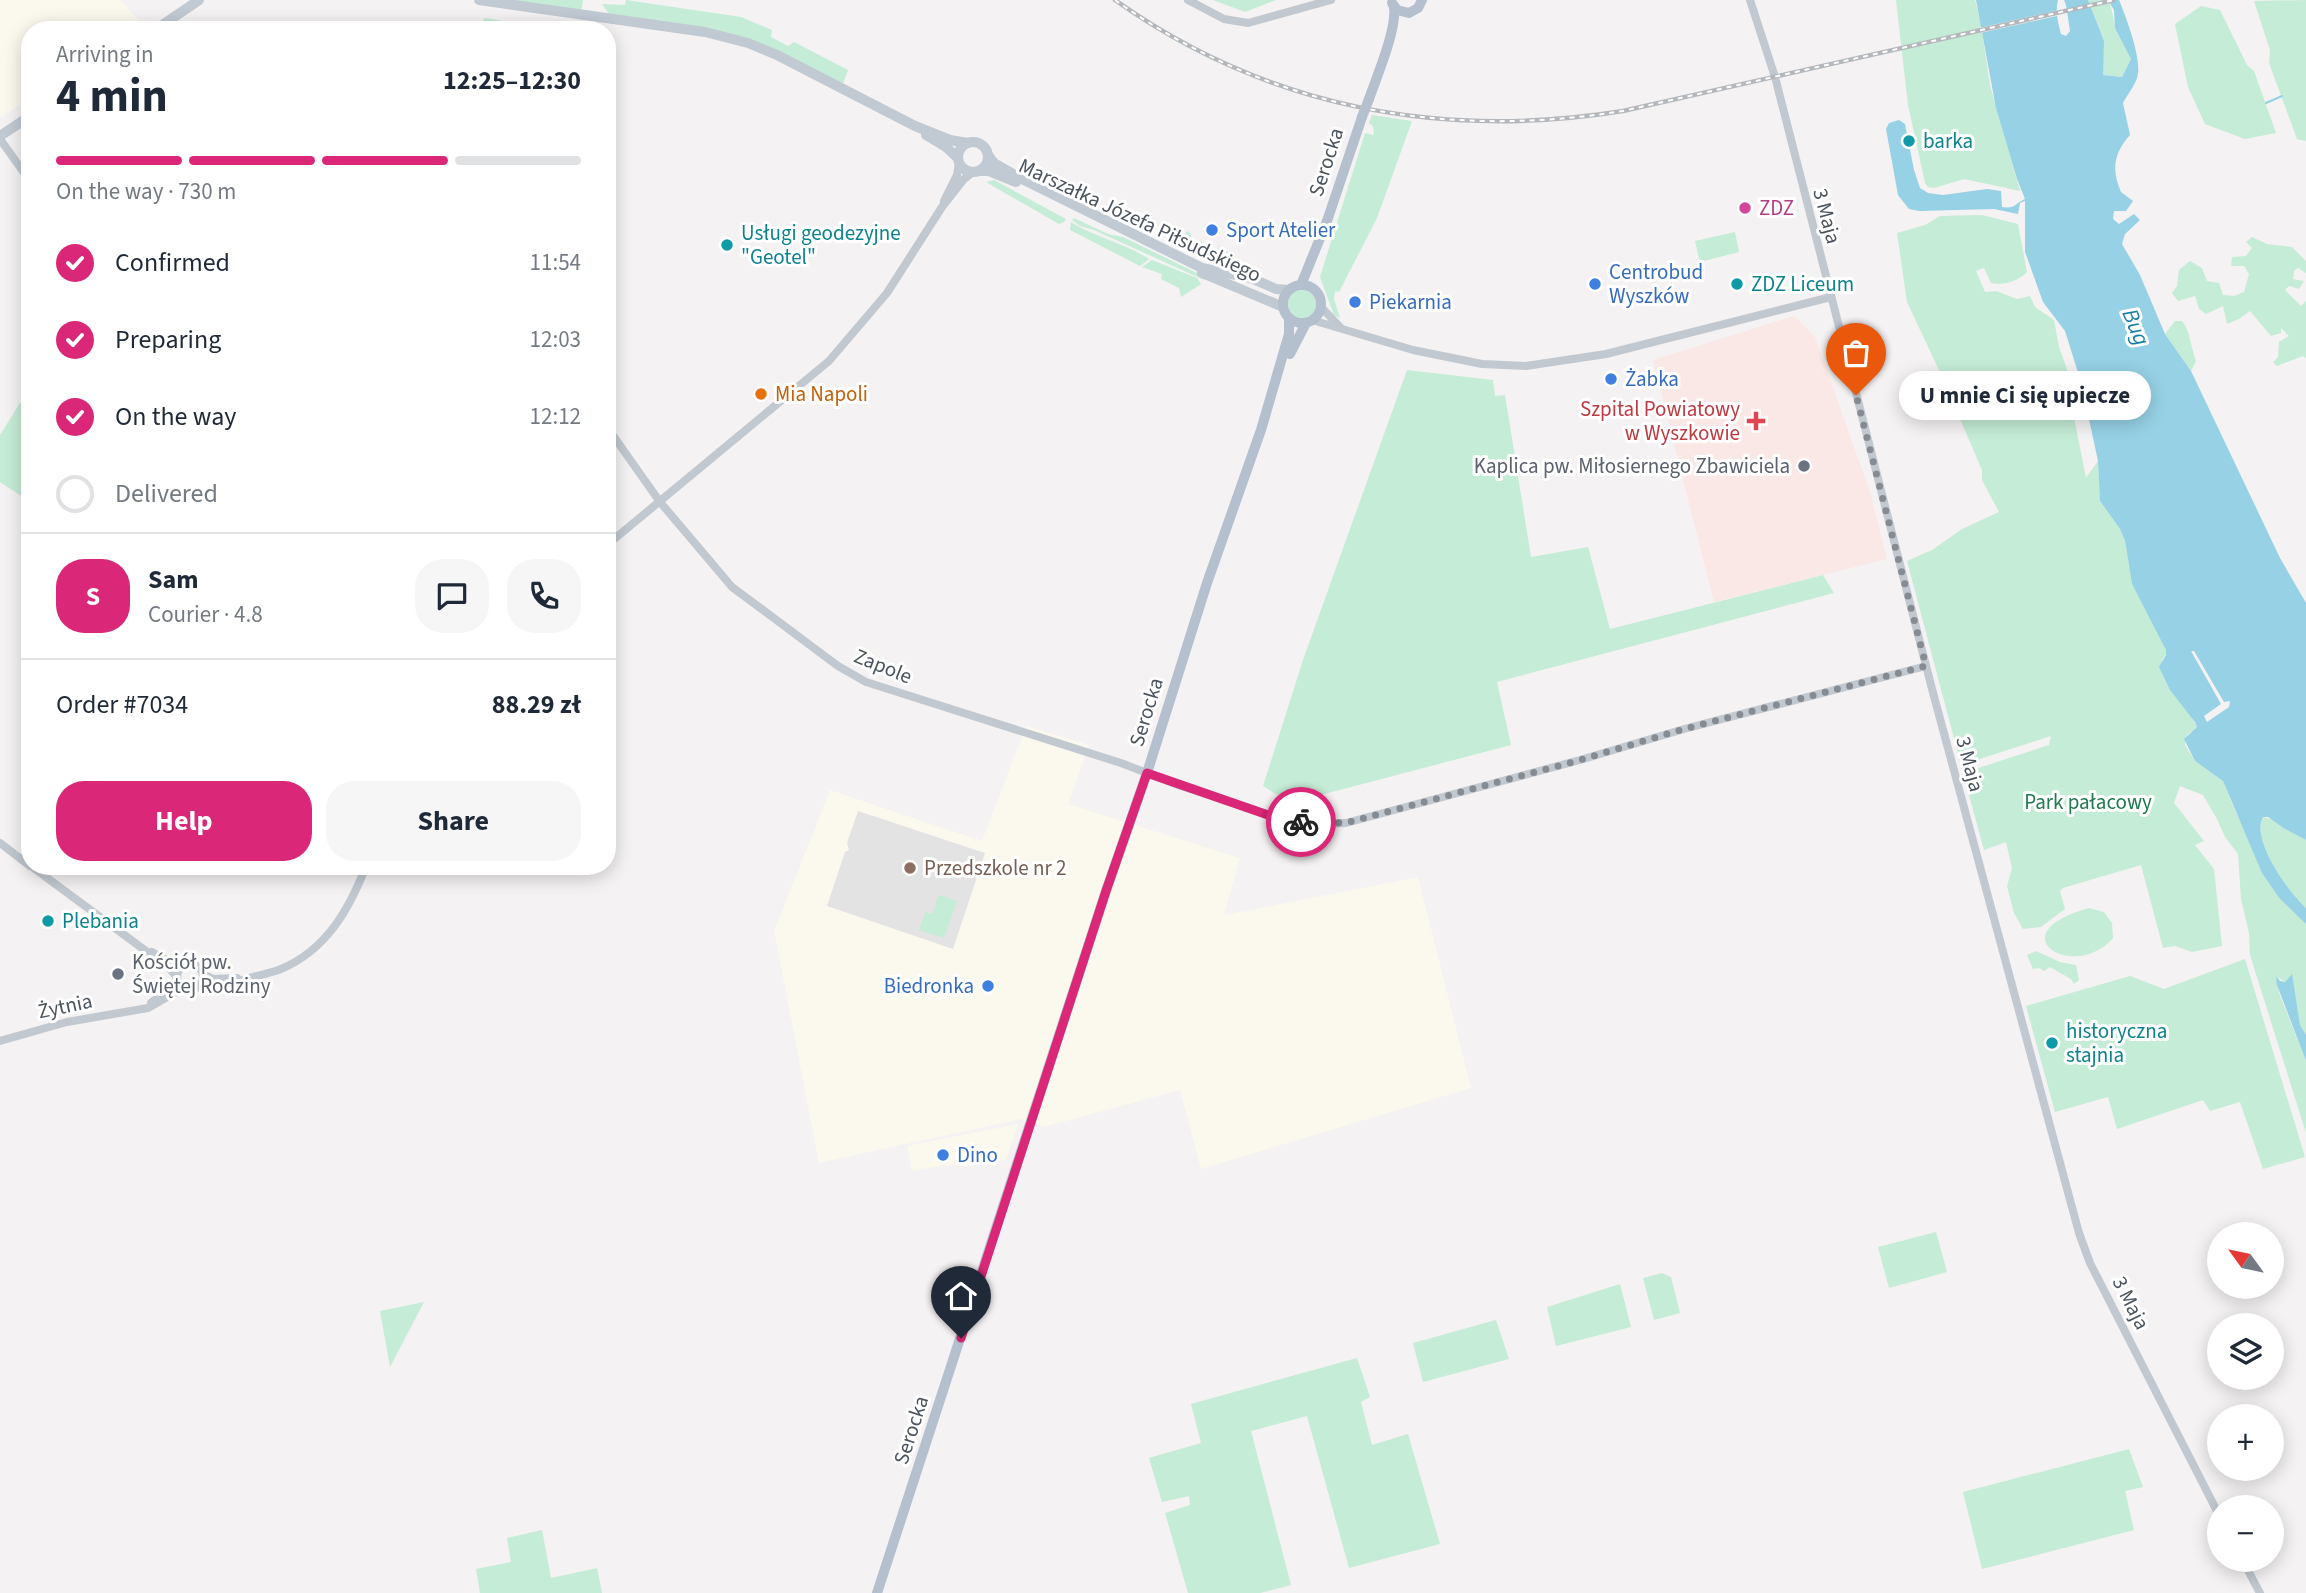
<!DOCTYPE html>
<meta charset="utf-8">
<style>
:root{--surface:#fff;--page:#f6f6f7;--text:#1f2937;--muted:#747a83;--line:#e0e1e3;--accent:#db2777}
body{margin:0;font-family:"Source Sans 3",sans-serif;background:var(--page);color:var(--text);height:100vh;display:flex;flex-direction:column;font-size:26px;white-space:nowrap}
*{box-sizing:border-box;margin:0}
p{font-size:23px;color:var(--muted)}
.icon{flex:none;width:38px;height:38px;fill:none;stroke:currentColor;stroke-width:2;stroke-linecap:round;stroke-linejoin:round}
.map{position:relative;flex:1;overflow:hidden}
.sheet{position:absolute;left:21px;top:21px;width:595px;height:854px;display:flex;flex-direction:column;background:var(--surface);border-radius:28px;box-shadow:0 4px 18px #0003}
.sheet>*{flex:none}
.needle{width:46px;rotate:303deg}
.fabs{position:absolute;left:2207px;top:1222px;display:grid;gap:14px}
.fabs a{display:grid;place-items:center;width:77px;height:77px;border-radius:50%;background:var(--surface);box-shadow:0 4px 18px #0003;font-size:35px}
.pin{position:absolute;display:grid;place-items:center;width:60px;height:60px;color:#fff;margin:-72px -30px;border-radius:50% 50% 50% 0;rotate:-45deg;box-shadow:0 0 7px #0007}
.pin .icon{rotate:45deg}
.courier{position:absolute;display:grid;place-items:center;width:70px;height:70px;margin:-35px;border:5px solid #db2777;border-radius:50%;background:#fff;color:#222;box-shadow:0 2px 9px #0007}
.bubble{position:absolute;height:49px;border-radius:24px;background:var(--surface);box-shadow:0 4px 18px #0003;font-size:23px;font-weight:700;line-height:49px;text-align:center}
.headline em{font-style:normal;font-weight:700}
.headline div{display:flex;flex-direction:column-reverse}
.headline{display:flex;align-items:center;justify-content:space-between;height:119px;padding:0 35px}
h1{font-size:46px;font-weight:700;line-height:52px}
.bar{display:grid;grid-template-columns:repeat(4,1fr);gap:10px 7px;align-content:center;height:84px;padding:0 35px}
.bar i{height:9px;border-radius:5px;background:var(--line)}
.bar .active{background:var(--accent)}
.bar p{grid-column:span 4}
.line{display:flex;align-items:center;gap:18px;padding:0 35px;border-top:2px solid var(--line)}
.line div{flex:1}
.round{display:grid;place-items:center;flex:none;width:74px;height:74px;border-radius:28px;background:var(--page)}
ol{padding:0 35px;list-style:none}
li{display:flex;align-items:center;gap:21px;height:77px}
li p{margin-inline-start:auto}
li .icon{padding:7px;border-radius:50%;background:var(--accent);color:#fff;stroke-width:4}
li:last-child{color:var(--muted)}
li i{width:38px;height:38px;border:4px solid var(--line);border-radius:50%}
.button{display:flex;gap:14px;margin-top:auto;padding:14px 35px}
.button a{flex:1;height:80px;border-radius:28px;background:var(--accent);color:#fff;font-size:28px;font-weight:700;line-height:80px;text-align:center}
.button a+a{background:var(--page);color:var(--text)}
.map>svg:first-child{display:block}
.commercial{fill:#fbf8ee}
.education{fill:#e4e3e3}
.medical{fill:#fae8e6}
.green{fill:#c5ecd6}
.water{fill:#96d1e5;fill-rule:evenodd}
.pier{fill:#f4f2f2}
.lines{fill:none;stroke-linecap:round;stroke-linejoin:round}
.stream{stroke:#96d1e5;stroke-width:2}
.tertiary{stroke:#c1c8cf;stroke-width:8}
.secondary{stroke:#c1c9d3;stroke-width:10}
.primary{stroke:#b4c0cd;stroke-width:10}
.rail-casing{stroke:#b4b7bb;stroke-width:4.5}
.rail{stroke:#fff;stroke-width:2;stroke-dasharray:5;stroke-linecap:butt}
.primary-bridge{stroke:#b4c0cd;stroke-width:10}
.done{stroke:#868b92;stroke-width:7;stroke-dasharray:0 12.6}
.route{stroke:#db2777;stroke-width:9}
.culture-dot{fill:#0f9aa8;stroke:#fff;stroke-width:2.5}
.hotel-dot{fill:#d1479c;stroke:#fff;stroke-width:2.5}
.shop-dot{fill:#3f7fe0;stroke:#fff;stroke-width:2.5}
.food-dot{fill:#e8710a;stroke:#fff;stroke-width:2.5}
.health-dot{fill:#e0444e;stroke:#fff;stroke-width:2.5}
.worship-dot{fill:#6b7280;stroke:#fff;stroke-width:2.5}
.education-dot{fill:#8d6e63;stroke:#fff;stroke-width:2.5}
.labels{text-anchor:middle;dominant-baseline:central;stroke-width:6;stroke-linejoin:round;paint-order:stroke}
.culture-label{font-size:21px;fill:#0d838f;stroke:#fff;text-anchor:start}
.street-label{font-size:21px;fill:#4b545e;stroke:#fff}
.hotel-label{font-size:21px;fill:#b23c85;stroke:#fff;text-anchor:start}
.shop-label{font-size:21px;fill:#366cbe;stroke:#fff;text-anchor:start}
.food-label{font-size:21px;fill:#c56008;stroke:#fff;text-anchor:start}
.health-label{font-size:21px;fill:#be3a42;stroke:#fff;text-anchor:end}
.worship-label{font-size:21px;fill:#5b616d;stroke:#fff;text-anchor:end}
.park-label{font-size:21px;fill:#207a51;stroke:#fff}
.education-label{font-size:21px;fill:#785e54;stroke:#fff;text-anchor:start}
.water-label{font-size:23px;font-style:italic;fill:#197fa2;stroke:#fff}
</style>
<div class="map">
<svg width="2306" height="1593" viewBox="0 0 2306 1593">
<rect width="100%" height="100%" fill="#f4f2f2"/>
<!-- commercial -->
<g class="commercial">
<polygon points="0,0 120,0 141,22 129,30 30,30 30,98 0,118"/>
<polygon points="1026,726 1089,745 1068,804 1240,858 1224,915 1418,877 1471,1088 1201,1169 1180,1090 1044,1127 1021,1119 819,1163 774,931 830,790 982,841"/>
<polygon points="1018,1124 1006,1160 964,1167 952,1164 912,1171 907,1146"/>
</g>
<!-- education -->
<polygon class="education" points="858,811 985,853 953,949 827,906 845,852 849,850 847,843"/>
<!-- medical -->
<polygon class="medical" points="1794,316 1815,337 1870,492 1887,559 1714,602 1653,360"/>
<!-- green -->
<g class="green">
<polygon points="505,0 583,0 581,13"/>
<polygon points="626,0 741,17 772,30 771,37 788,46 794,42 848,70 843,84 752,40 609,14 602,4 625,5"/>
<polygon points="1213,0 1276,0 1245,12"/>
<polygon points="1896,0 1975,0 1981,25 1990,85 2020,191 1964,179 1934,188 1928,187 1925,183 1908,105"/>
<path d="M 2088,0 L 2108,0 C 2114,11 2112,22 2118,33 C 2122,42 2128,49 2131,59 L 2122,77 L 2102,75 L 2104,41 Z"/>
<polygon points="2306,0 2306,141 2297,139 2269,63 2270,50 2254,1"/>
<polygon points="2201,6 2220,10 2247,65 2254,71 2276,133 2245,139 2205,124 2188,87 2175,24"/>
<polygon points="484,18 485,18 554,30 481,30"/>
<polygon points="1372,115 1412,121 1377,218 1339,292 1335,291 1334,299 1340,318 1334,315 1320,277 1365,133 1374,135 1373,126 1369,123"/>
<polygon points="994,180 1066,219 1064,222 1059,224 986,182"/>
<path d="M 1982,215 L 2018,224 L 2027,272 C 2018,281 2004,286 1991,283 L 1984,268 L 1976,271 L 1985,292 L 1996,291 L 2017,299 L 2030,296 L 2035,307 L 2054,320 L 2059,347 L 2068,372 L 2070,397 L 2086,478 L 2098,461 L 2100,501 L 2120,529 L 2125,541 L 2132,584 L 2157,628 L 2167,653 L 2162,660 L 2197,727 L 2187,735 L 2185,745 L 2195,761 L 2223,781 L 2236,813 L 2280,899 L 2306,924 L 2306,1035 L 2300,1025 L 2291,975 L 2285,982 L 2277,977 L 2279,993 L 2306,1061 L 2306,1133 L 2250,955 L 2249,933 L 2241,899 L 2238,854 L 2225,837 L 2217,819 L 2203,795 L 2180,786 L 2174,803 L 2204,841 L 2195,845 L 2214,869 L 2222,946 L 2192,952 L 2175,946 L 2163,948 L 2141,865 L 2063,888 L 2060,891 L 2065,909 L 2041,927 L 2023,929 L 2014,913 L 2007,886 L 2012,868 L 2006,842 L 1984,850 L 1963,773 L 2049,745 L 2051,736 L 1961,765 L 1907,561 L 1932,550 L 1962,529 L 1999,512 L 1982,480 L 1982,470 L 1938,368 L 1907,302 L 1897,233 L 1925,225 L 1940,216 Z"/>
<polygon points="1074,218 1108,234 1123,237 1199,274 1204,280 1094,230 1080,226 1072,220"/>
<path d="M 1071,222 C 1092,236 1127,244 1149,259 L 1140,266 L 1070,230 Z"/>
<polygon points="1187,231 1191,234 1190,240 1200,243 1201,239 1202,244 1209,246 1212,242 1211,247 1218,249 1221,245 1220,249 1228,252 1224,265 1217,265 1178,246"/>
<polygon points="1735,232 1739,252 1700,262 1695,241"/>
<polygon points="2252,237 2267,244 2292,247 2306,261 2306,273 2298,268 2294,271 2293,279 2304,281 2299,289 2289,286 2285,290 2301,306 2306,301 2306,358 2303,356 2277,366 2273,362 2278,357 2279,342 2289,336 2281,328 2281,333 2271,336 2250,311 2239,319 2227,324 2223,306 2206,314 2199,309 2195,296 2178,301 2172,293 2177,286 2179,270 2190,261 2202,268 2207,281 2219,283 2223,295 2234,296 2244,292 2249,274 2244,266 2231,266 2232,257 2246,256 2252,248 2246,242"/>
<polygon points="1152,260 1197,278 1201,284 1181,297 1179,288 1161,279 1162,274 1142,267"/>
<circle cx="1302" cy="304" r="14"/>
<path d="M 2175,321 L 2182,321 C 2190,330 2191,348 2196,361 L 2191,371 L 2165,334 Z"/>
<polygon points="1407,370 1493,380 1495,396 1505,395 1531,557 1588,547 1610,629 1823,575 1834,593 1497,682 1511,745 1309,798 1282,798 1263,786 1303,660"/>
<polygon points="25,402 30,405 30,502 0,482 0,435 20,403"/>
<path d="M 2263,817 L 2274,820 L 2285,829 L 2306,840 L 2306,908 C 2289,893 2250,839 2263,817 Z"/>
<polygon points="939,895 957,901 944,938 919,930 925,912 932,914"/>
<path d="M 2089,908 L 2104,912 L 2112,923 L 2113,938 C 2075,983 1995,934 2089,908 Z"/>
<polygon points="2036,951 2060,962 2076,965 2079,980 2074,984 2071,979 2050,967 2044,971 2039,968 2033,969 2027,955"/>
<polygon points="2245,959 2305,1157 2263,1169 2240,1102 2210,1111 2203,1100 2117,1129 2108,1097 2055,1112 2026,1006 2130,976 2164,989"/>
<polygon points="1936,1232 1947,1272 1889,1288 1878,1247"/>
<polygon points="1662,1273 1671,1277 1680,1313 1654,1320 1643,1278"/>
<polygon points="1620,1284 1631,1327 1556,1346 1547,1307"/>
<polygon points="424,1302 390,1367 380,1311"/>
<polygon points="1496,1320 1509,1359 1423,1382 1413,1343"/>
<polygon points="1357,1358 1370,1397 1361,1402 1372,1445 1408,1434 1440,1544 1349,1568 1307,1416 1251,1431 1291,1585 1260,1593 1188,1593 1165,1513 1190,1505 1189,1496 1162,1502 1149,1458 1201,1443 1191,1404"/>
<polygon points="2129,1449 2143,1487 2125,1491 2134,1530 1982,1569 1963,1492"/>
<polygon points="542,1530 551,1578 597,1568 602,1593 480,1593 476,1569 511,1562 507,1538"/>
</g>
<!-- water -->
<g class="water">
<path d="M 1976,0 L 2058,0 C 2055,11 2058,23 2061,34 L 2066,36 L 2070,31 L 2066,5 L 2064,0 L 2088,0 L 2104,41 L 2103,75 L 2122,77 L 2131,59 L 2115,28 L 2114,10 L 2108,0 L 2119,0 C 2126,17 2143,61 2137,78 C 2134,87 2127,95 2123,103 L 2130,135 C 2114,153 2111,169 2121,192 L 2133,201 L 2126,211 L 2114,211 L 2113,219 L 2119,224 L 2134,214 L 2140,220 L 2125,234 L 2122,244 L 2140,275 L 2165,334 L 2191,371 L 2280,558 L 2306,603 L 2306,840 L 2285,829 L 2268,817 L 2263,817 C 2250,839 2289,893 2306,908 L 2306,924 L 2280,899 L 2262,873 L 2223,781 L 2195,761 L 2184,739 L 2197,727 L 2195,722 L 2170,690 L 2159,667 L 2166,655 L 2166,650 L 2132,584 L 2125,541 L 2120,529 L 2100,501 L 2098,461 L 2081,382 L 2065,331 L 2043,302 L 2025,252 L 2025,201 L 2020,203 L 2018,214 L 1994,209 L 1919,211 L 1909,209 L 1898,195 L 1886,129 L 1889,123 L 1899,120 L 1905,124 L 1914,170 L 1920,188 L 1928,193 L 1943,195 L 1987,189 L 2001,191 L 2002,207 C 2016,209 2014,204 2025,199 L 2017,179 L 1996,108 ZM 2191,651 L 2194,651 L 2224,702 L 2230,701 L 2229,707 L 2207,722 L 2204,716 L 2221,704 Z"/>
<polygon points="2292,974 2300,1025 2306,1035 2306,1061 2277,985 2276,976 2280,981 2285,982"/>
</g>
<!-- pier -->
<polygon class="pier" points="2060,10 2061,15 1980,33 1979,28"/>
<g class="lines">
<!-- stream -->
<polyline class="stream" points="2266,103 2282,96"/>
<!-- tertiary -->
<g class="tertiary">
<polyline points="1188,0 1224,19 1248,23 1331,0"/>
<polyline points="1750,0 1775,77 1932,689 2079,1233 2090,1263 2219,1515"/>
<polyline points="0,139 30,181"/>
<polyline points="944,201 957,175 959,163"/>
<polyline points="1321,307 1340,327"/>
<polyline points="1312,320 1413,350 1482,364 1526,366 1606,354 1831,297"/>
<polyline points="607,427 660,502 732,587 838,666 866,682 1121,763 1178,785 1270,815 1291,821 1316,824 1346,823 1580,760 1684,729 1926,666"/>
<polyline points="607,545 829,361 887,293 942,207 964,179 973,172"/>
<polyline points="0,843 30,866"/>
<polyline points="31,866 169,968 177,977"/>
<polyline points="152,952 172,963 184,965"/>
<circle cx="190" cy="977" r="13"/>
<polyline points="203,974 213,979 237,978"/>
<path d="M 201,984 C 221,985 230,984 249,978 C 260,975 271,973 281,969 C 326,950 349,910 366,866"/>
<polyline points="151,1003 170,988 177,979"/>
<polyline points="0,1041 67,1022 148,1008 183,988"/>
<polyline points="2242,1559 2260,1593"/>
</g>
<!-- secondary -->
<g class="secondary">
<polyline points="479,0 705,32 748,43 777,55 915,126 950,140 968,143"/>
<polyline points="155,30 199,0"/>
<polyline points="926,135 946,147 958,158"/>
<polyline points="0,136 30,116"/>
<circle cx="973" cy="157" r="15"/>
<polyline points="988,155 994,163 1020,178 1202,268 1251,278 1276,289 1289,290"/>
<polyline points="980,171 989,171 1016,182"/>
<polyline points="1202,273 1283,307"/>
</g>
<!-- primary -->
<g class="primary">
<polyline points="1392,3 1397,10 1409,13 1418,8 1422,0"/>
<path d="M 1369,99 C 1377,76 1397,29 1394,7"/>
<polyline points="1301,285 1327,221 1362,117"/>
<circle cx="1302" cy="304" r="19"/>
<polyline points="1290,354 1306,323"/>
<polyline points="877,1593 1106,891 1147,773 1207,583 1261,430 1289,334 1289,318"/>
</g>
<!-- rail casing -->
<g class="rail-casing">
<path id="rail" d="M 1115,0 C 1267,108 1441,140 1623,111 L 2114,0"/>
</g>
<!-- rail -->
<use href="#rail" class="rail"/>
<!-- primary-bridge -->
<polyline class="primary-bridge" points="1362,117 1369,99"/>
</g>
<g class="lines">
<!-- done -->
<polyline class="done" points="1301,822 1346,823 1580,760 1684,729 1926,666 1856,395"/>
<!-- route -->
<polyline class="route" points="961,1338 1106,891 1147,773 1268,815 1301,822"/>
</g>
<!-- markers -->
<g class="culture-dot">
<circle cx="1909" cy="141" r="7"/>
<circle cx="727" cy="245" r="7"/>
<circle cx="1737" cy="284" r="7"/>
<circle cx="48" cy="921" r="7"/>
<circle cx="2052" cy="1043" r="7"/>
</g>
<circle class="hotel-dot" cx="1745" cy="208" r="7"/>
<g class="shop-dot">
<circle cx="1212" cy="230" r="7"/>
<circle cx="1595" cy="284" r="7"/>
<circle cx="1355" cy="302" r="7"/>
<circle cx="1611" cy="379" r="7"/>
<circle cx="988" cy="986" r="7"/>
<circle cx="943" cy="1155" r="7"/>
</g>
<circle class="food-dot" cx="761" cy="394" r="7"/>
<path class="health-dot" d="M1752.5 410.5h7v7h7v7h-7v7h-7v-7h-7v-7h7z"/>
<g class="worship-dot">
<circle cx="1804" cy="466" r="7"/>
<circle cx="118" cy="974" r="7"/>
</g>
<circle class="education-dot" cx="910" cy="868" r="7"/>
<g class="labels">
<!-- culture labels -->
<g class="culture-label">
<text x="1923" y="141">barka</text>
<text x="741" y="233">Usługi geodezyjne<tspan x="741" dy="24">"Geotel"</tspan></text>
<text x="1751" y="284">ZDZ Liceum</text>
<text x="62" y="921">Plebania</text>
<text x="2066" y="1031">historyczna<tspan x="2066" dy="24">stajnia</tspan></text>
</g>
<!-- street labels -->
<g class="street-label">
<text transform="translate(1326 162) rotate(-72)">Serocka</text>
<text transform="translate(1827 216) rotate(75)">3 Maja</text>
<text transform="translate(1140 220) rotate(25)">Marszałka Józefa Piłsudskiego</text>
<text transform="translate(883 666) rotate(22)">Zapole</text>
<text transform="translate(1146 712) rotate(-73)">Serocka</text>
<text transform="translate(1970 764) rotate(75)">3 Maja</text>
<text transform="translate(65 1006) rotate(-12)">Żytnia</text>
<text transform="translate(2131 1303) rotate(63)">3 Maja</text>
<text transform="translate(911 1430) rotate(-72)">Serocka</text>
</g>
<!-- hotel labels -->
<g class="hotel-label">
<text x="1759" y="208">ZDZ</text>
</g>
<!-- shop labels -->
<g class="shop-label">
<text x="1226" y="230">Sport Atelier</text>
<text x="1609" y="272">Centrobud<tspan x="1609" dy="24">Wyszków</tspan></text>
<text x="1369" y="302">Piekarnia</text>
<text x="1625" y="379">Żabka</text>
<text x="974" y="986" text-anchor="end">Biedronka</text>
<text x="957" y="1155">Dino</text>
</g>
<!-- food labels -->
<g class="food-label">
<text x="775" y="394">Mia Napoli</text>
</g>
<!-- health labels -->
<g class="health-label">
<text x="1740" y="409">Szpital Powiatowy<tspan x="1740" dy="24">w Wyszkowie</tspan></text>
</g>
<!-- worship labels -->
<g class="worship-label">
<text x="1790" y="466">Kaplica pw. Miłosiernego Zbawiciela</text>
<text x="132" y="962" text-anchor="start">Kościół pw.<tspan x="132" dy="24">Świętej Rodziny</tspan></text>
</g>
<!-- park labels -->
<g class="park-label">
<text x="2088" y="802">Park pałacowy</text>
</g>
<!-- education labels -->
<g class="education-label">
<text x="924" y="868">Przedszkole nr 2</text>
</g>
<!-- water labels -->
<g class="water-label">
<text transform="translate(2136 327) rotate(68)">Bug</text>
</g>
</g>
</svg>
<div class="fabs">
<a><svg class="needle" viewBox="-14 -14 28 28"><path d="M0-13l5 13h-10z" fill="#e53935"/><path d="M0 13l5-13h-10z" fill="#747a83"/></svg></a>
<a><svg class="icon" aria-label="layers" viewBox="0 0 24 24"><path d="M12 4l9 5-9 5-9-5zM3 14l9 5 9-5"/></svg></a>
<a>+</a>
<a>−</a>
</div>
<div class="pin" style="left:1856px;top:395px;background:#ea580c"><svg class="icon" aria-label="bag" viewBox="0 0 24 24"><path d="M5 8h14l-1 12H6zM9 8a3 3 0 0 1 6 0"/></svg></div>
<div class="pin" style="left:961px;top:1338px;background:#1f2937"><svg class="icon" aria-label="home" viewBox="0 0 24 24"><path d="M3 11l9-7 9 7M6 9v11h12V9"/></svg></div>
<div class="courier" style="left:1301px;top:822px"><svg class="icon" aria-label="bike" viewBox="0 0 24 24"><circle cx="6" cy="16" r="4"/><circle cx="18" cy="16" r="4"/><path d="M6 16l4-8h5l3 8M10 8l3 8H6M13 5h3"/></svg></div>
<div class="bubble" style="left:1899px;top:371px;width:252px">U mnie Ci się upiecze</div>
<section class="sheet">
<div class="headline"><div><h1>4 min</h1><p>Arriving in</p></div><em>12:25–12:30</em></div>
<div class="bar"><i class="active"></i><i class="active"></i><i class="active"></i><i></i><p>On the way · 730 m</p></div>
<ol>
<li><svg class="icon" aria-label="check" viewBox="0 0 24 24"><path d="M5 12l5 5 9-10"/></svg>Confirmed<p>11:54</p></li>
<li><svg class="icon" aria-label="check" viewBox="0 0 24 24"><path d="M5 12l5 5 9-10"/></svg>Preparing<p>12:03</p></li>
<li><svg class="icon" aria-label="check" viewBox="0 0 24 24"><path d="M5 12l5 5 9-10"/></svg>On the way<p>12:12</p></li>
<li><i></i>Delivered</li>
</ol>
<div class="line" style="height:126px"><b class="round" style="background:var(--accent);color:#fff">S</b><div><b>Sam</b><p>Courier · 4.8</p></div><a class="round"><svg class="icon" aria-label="chat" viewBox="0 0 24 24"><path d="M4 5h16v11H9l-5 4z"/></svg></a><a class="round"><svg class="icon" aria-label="phone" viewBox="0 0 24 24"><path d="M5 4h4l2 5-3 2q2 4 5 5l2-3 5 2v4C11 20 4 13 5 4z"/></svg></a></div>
<div class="line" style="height:91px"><div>Order #7034</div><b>88.29 zł</b></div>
<div class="button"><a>Help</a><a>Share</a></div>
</section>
</div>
